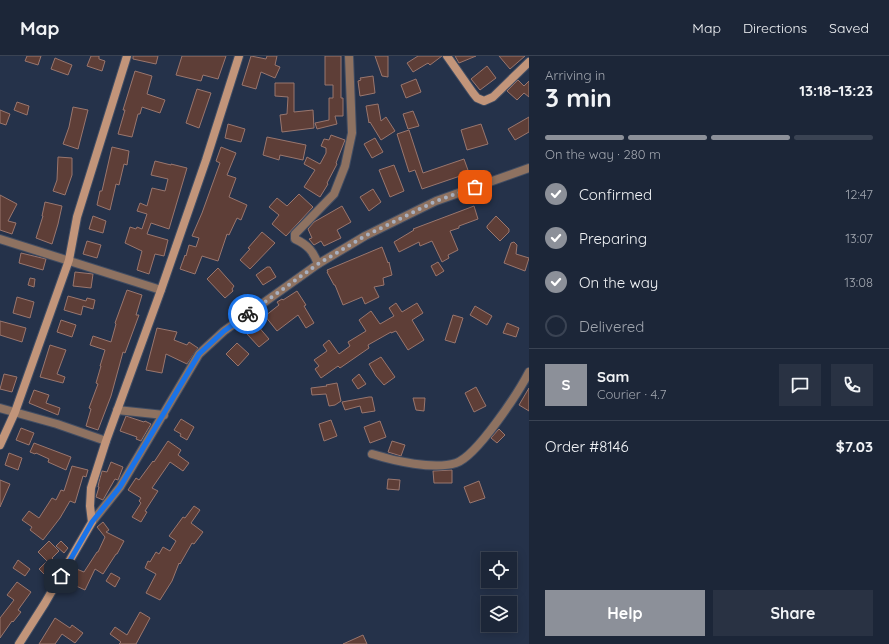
<!DOCTYPE html>
<meta charset="utf-8">
<style>
:root{--surface:#1c2638;--page:#293243;--text:#f1f3f6;--muted:#a0a5ae;--line:#3a4353;--accent:#8c9099}
body{margin:0;font-family:Quicksand,sans-serif;background:var(--page);color:var(--text);height:100vh;display:flex;flex-direction:column;font-size:15px;white-space:nowrap}
*{box-sizing:border-box;margin:0}
p{font-size:13px;color:var(--muted)}
.icon{flex:none;width:22px;height:22px;fill:none;stroke:currentColor;stroke-width:2;stroke-linecap:round;stroke-linejoin:round}
.map{position:relative;flex:1;overflow:hidden}
.panel{display:flex;flex-direction:column;background:var(--surface);width:360px}
.panel>*{flex:none}
.controls{position:absolute;left:481px;top:496px;display:grid;gap:8px}
.controls a{display:grid;place-items:center;width:36px;height:36px;border-radius:0px;background:var(--surface);box-shadow:0 2px 10px #0003,0 0 0 1px var(--line);font-size:20px}
.pin{position:absolute;display:grid;place-items:center;width:34px;height:34px;color:#fff;margin:-17px;border-radius:8px;box-shadow:0 2px 6px #0006}
.courier{position:absolute;display:grid;place-items:center;width:40px;height:40px;margin:-20px;border:3px solid #1a73e8;border-radius:50%;background:#fff;color:#222;box-shadow:0 1px 5px #0007}
.headline em{font-style:normal;font-weight:800}
.headline div{display:flex;flex-direction:column-reverse}
.headline{display:flex;align-items:center;justify-content:space-between;height:68px;padding:0 16px}
h1{font-size:26px;font-weight:800;line-height:30px}
.bar{display:grid;grid-template-columns:repeat(4,1fr);gap:6px 4px;align-content:center;height:48px;padding:0 16px}
.bar i{height:5px;border-radius:3px;background:var(--line)}
.bar .selected{background:var(--accent)}
.bar p{grid-column:span 4}
.line{display:flex;align-items:center;gap:10px;padding:0 16px;border-top:1px solid var(--line)}
.line div{flex:1}
.round{display:grid;place-items:center;flex:none;width:42px;height:42px;border-radius:0px;background:var(--page)}
ol{padding:0 16px;list-style:none}
li{display:flex;align-items:center;gap:12px;height:44px}
li p{margin-inline-start:auto}
li .icon{padding:4px;border-radius:50%;background:var(--accent);color:#fff;stroke-width:4}
li:last-child{color:var(--muted)}
li i{width:22px;height:22px;border:2px solid var(--line);border-radius:50%}
.primary-button{display:flex;gap:8px;margin-top:auto;padding:8px 16px}
.primary-button a{flex:1;height:46px;border-radius:0px;background:var(--accent);color:#fff;font-size:16px;font-weight:800;line-height:46px;text-align:center}
.primary-button a+a{background:var(--page);color:var(--text)}
header{display:flex;align-items:center;gap:24px;box-sizing:border-box;height:56px;padding:0 20px;background:var(--surface);border-bottom:1px solid var(--line)}
header strong{font-size:19px}
nav{display:flex;gap:22px;margin-inline-start:auto;font-size:14px}
main{display:flex;flex:1;min-height:0}
.map>svg:first-child{display:block}
.building{fill:#5e3e37;stroke:#99766e}
.lines{fill:none;stroke-linecap:round;stroke-linejoin:round}
.street-casing{stroke:#414d63;stroke-width:10}
.secondary-casing{stroke:#414d63;stroke-width:10}
.street{stroke:#8e7261;stroke-width:8}
.secondary{stroke:#c2957a;stroke-width:8}
.done{stroke:#a8afbe;stroke-width:4;stroke-dasharray:0 7.2}
.route{stroke:#1a73e8;stroke-width:5}
</style>
<header>
<strong>Map</strong>
<nav><a>Map</a><a>Directions</a><a>Saved</a></nav>
</header>
<main>
<div class="map">
<svg width="529" height="588" viewBox="0 0 529 588">
<rect width="100%" height="100%" fill="#25324a"/>
<!-- building -->
<g class="building">
<polygon points="27,0 41,0 38,9 25,5"/>
<polygon points="91,0 99,0 99,3 105,5 102,15 87,10"/>
<polygon points="133,0 158,0 156,8 133,3"/>
<polygon points="182,0 226,0 218,23 203,19 201,25 176,19"/>
<polygon points="251,0 266,3 267,0 277,0 275,9 280,11 275,22 261,16 256,33 242,29"/>
<polygon points="325,0 341,0 341,42 343,42 343,60 335,60 337,68 317,73 315,67 329,64 329,42 333,42 333,29 325,29"/>
<polygon points="375,0 388,0 388,21 382,20"/>
<polygon points="418,0 442,0 430,9 428,7 413,16 407,7"/>
<polygon points="455,0 476,0 459,7"/>
<polygon points="499,0 525,0 510,13"/>
<polygon points="55,2 72,9 68,19 51,13"/>
<polygon points="487,10 496,22 480,34 471,23"/>
<polygon points="135,15 152,20 147,38 165,44 160,57 142,51 140,58 138,58 132,81 118,78 125,54 123,54"/>
<polygon points="373,20 375,37 360,40 358,25 361,24 360,22"/>
<polygon points="416,23 421,36 406,42 401,29"/>
<polygon points="518,24 524,30 529,25 529,41 524,37 517,44 507,35"/>
<polygon points="275,27 294,27 294,56 313,54 314,72 282,76 280,59 287,58 288,41 275,40"/>
<polygon points="197,33 211,37 199,72 186,67"/>
<polygon points="17,46 29,50 27,59 14,54"/>
<polygon points="378,48 381,65 386,61 395,75 381,84 370,66 369,67 366,50"/>
<polygon points="73,51 88,54 78,93 63,88 69,71"/>
<polygon points="0,54 10,58 6,69 0,67"/>
<polygon points="413,55 419,70 408,73 403,58"/>
<polygon points="529,61 529,76 515,84 508,73"/>
<polygon points="228,68 245,73 241,86 225,82"/>
<polygon points="481,68 488,88 467,94 461,74"/>
<polygon points="409,74 423,117 464,103 469,117 422,133 415,114 409,116 397,78"/>
<polygon points="331,79 345,84 336,107 337,108 327,127 328,128 320,141 304,131 315,114 304,108 307,101 320,108 326,97 326,92 321,90 324,83 329,84"/>
<polygon points="267,81 306,89 303,104 280,99 279,104 263,99"/>
<polygon points="375,82 383,96 372,102 364,88"/>
<polygon points="112,91 129,95 127,109 124,108 119,129 116,128 110,154 97,149 100,135 102,135"/>
<polygon points="221,91 236,97 227,119 236,122 229,141 247,149 241,164 237,162 229,179 227,178 218,205 202,200 195,218 180,213 185,199 186,200 189,189 196,191 199,182 192,180 202,157 220,107 216,105"/>
<polygon points="58,101 72,102 72,119 65,139 53,135 57,124"/>
<polygon points="155,105 171,109 171,108 187,112 169,173 151,167 147,178 168,184 164,200 155,198 149,218 137,214 142,195 125,187 130,171 136,173 137,171 142,173 147,158 137,155 140,147 147,150 152,132 165,135 168,123 151,119"/>
<polygon points="394,109 404,135 390,141 379,114"/>
<polygon points="373,133 381,146 369,155 360,141"/>
<polygon points="299,138 313,151 286,180 272,168 279,159 269,151 277,142 287,150"/>
<polygon points="0,139 17,148 8,165 16,167 12,178 0,174"/>
<polygon points="45,146 62,150 58,168 52,188 36,182 43,160 42,160"/>
<polygon points="342,150 351,166 337,174 341,182 324,190 321,185 314,189 309,183 312,182 308,173 314,166"/>
<polygon points="474,150 478,163 459,170 459,172 450,175 458,194 448,199 449,202 442,206 432,185 420,190 419,186 399,196 394,186 414,174 413,173"/>
<polygon points="93,160 106,165 103,177 89,173"/>
<polygon points="496,160 509,173 509,176 500,185 487,172 487,170"/>
<polygon points="262,176 275,187 250,213 240,204 250,193 248,192"/>
<polygon points="87,185 101,189 97,202 83,198"/>
<polygon points="514,186 517,189 516,198 529,202 525,215 504,207 511,187"/>
<polygon points="382,191 388,207 389,206 392,219 383,222 384,229 374,231 379,241 365,248 362,241 343,249 335,229 334,229 327,216 328,216 327,214"/>
<polygon points="21,197 46,203 43,214 19,207"/>
<polygon points="438,206 444,215 436,220 431,210"/>
<polygon points="267,211 270,211 276,221 263,229 256,219"/>
<polygon points="218,212 234,230 232,233 233,235 225,242 207,223"/>
<polygon points="75,216 93,218 91,232 73,230"/>
<polygon points="30,222 35,223 34,231 28,229"/>
<polygon points="127,234 142,239 136,259 139,259 125,297 123,296 111,340 98,374 86,370 91,353 89,352 98,328 96,327 101,310 100,310 105,294 90,289 93,280 111,286 116,268 115,267"/>
<polygon points="297,235 306,249 304,250 314,267 306,272 298,259 277,275 265,260 279,249 277,246 282,243 283,244"/>
<polygon points="68,240 86,245 87,242 95,244 93,253 83,250 81,259 64,254"/>
<polygon points="17,241 34,246 30,262 13,257"/>
<polygon points="396,247 402,256 417,247 423,257 412,264 424,284 408,294 396,275 391,277 391,276 368,289 369,292 340,312 338,310 321,322 315,313 319,310 314,304 327,295 323,289 329,284 339,298 350,290 348,286 366,275 359,264 371,255 380,268 394,260 389,252"/>
<polygon points="475,250 492,260 487,269 470,259"/>
<polygon points="453,259 463,262 455,287 445,284"/>
<polygon points="61,264 76,269 72,281 57,276"/>
<polygon points="0,265 26,272 22,286 0,279"/>
<polygon points="507,267 519,272 516,281 503,277"/>
<polygon points="257,269 269,283 259,291 247,278"/>
<polygon points="157,272 177,276 174,284 187,289 189,286 198,292 187,308 166,298 162,317 146,314"/>
<polygon points="237,287 249,298 238,310 226,298"/>
<polygon points="50,289 66,294 57,318 65,321 63,327 40,321"/>
<polygon points="381,301 395,321 384,329 376,320 369,308"/>
<polygon points="4,318 17,321 12,336 0,333"/>
<polygon points="359,318 366,328 358,333 352,324"/>
<polygon points="337,327 341,345 335,349 329,350 326,338 312,339 311,332 327,330 326,329"/>
<polygon points="476,331 486,350 474,356 465,337"/>
<polygon points="529,332 529,355 519,349"/>
<polygon points="34,334 49,339 46,347 60,352 58,359 29,347"/>
<polygon points="369,341 372,341 375,355 362,357 360,350 345,354 342,346"/>
<polygon points="413,342 425,342 424,355 416,354"/>
<polygon points="126,360 144,366 145,365 151,368 141,385 136,383 137,381 120,375"/>
<polygon points="181,363 194,371 187,384 180,380 181,378 174,374"/>
<polygon points="331,364 337,380 324,385 319,368"/>
<polygon points="380,365 386,381 370,387 364,371"/>
<polygon points="21,372 34,377 29,389 16,384"/>
<polygon points="499,373 505,379 497,387 491,382"/>
<polygon points="168,385 181,394 178,399 189,407 183,415 170,406 152,432 158,435 145,455 147,456 141,466 132,461 141,447 139,445 141,442 128,434 136,422 139,424 153,405 154,406"/>
<polygon points="392,385 405,389 401,400 388,396"/>
<polygon points="34,387 71,401 66,414 48,406 49,403 36,397 35,398 30,396"/>
<polygon points="9,397 22,402 18,414 5,409"/>
<polygon points="111,406 123,411 118,424 115,423 103,444 96,441 99,431 98,431 99,426 102,415 107,416"/>
<polygon points="72,410 88,414 86,421 83,420 75,447 70,445 60,462 43,484 30,474 32,471 22,464 29,455 39,462 52,442 56,444 61,434 64,435"/>
<polygon points="452,414 452,427 434,427 433,415"/>
<polygon points="388,423 400,424 399,434 387,433"/>
<polygon points="0,424 10,428 0,451"/>
<polygon points="479,425 485,442 470,447 464,431"/>
<polygon points="194,450 200,454 191,467 203,476 194,488 192,487 180,508 179,507 172,525 160,544 146,537 156,518 145,512 148,505 150,506 156,496 159,498 163,491 170,495 176,485 169,480 183,461 185,462"/>
<polygon points="103,466 109,474 106,476 124,485 117,498 116,498 103,518 95,513 85,534 74,529 75,527 67,523 74,512 84,516 97,496 98,496 105,481 97,471"/>
<polygon points="49,485 59,495 52,502 60,510 53,519 48,514 44,518 39,513 47,505 38,496"/>
<polygon points="61,485 68,492 64,497 56,490"/>
<polygon points="18,504 30,513 25,520 13,512"/>
<polygon points="111,517 120,522 115,531 106,525"/>
<polygon points="17,526 31,536 18,554 21,556 13,566 12,565 0,582 0,562 14,544 7,539"/>
<polygon points="140,556 150,562 136,588 119,588 121,586 110,578 115,571 127,579"/>
<polygon points="55,562 70,572 72,569 83,577 75,587 62,578 55,588 39,588"/>
<polygon points="363,579 367,588 343,588"/>
</g>
<g class="lines">
<!-- street casing -->
<g class="street-casing">
<g id="street">
<polyline points="0,183 161,234"/>
<path d="M 318,208 C 313,195 308,189 295,183 L 295,178 L 334,138 L 345,110 L 352,77 L 349,0"/>
<polyline points="0,352 57,368 106,385"/>
<polyline points="117,354 164,359"/>
<path d="M 372,398 C 394,405 434,414 456,407 C 477,400 518,337 529,316"/>
<polyline points="92,466 120,431 199,298 224,275 318,208 365,180 436,145 529,112"/>
</g>
</g>
<!-- secondary casing -->
<g class="secondary-casing">
<g id="secondary">
<polyline points="447,0 473,37 477,42 484,45 493,41 529,6"/>
<polyline points="0,389 15,356 69,204 77,161 127,0"/>
<polyline points="19,588 45,547 92,466 90,450 91,432 106,385 161,234 206,104 239,0"/>
</g>
</g>
<!-- street -->
<use href="#street" class="street"/>
<!-- secondary -->
<use href="#secondary" class="secondary"/>
</g>
<g class="lines">
<!-- done -->
<polyline class="done" points="248,258 318,208 365,180 436,145 475,131"/>
<!-- route -->
<polyline class="route" points="61,520 92,466 120,431 199,298 224,275 248,258"/>
</g>
</svg>
<div class="controls">
<a><svg class="icon" aria-label="locate" viewBox="0 0 24 24"><circle cx="12" cy="12" r="6"/><path d="M12 2v4M12 18v4M2 12h4M18 12h4"/></svg></a>
<a><svg class="icon" aria-label="layers" viewBox="0 0 24 24"><path d="M12 4l9 5-9 5-9-5zM3 14l9 5 9-5"/></svg></a>
</div>
<div class="pin" style="left:475px;top:131px;background:#ea580c"><svg class="icon" aria-label="bag" viewBox="0 0 24 24"><path d="M5 8h14l-1 12H6zM9 8a3 3 0 0 1 6 0"/></svg></div>
<div class="pin" style="left:61px;top:520px;background:#1f2937"><svg class="icon" aria-label="home" viewBox="0 0 24 24"><path d="M3 11l9-7 9 7M6 9v11h12V9"/></svg></div>
<div class="courier" style="left:248px;top:258px"><svg class="icon" aria-label="bike" viewBox="0 0 24 24"><circle cx="6" cy="16" r="4"/><circle cx="18" cy="16" r="4"/><path d="M6 16l4-8h5l3 8M10 8l3 8H6M13 5h3"/></svg></div>
</div>
<section class="panel">
<div class="headline"><div><h1>3 min</h1><p>Arriving in</p></div><em>13:18–13:23</em></div>
<div class="bar"><i class="selected"></i><i class="selected"></i><i class="selected"></i><i></i><p>On the way · 280 m</p></div>
<ol>
<li><svg class="icon" aria-label="check" viewBox="0 0 24 24"><path d="M5 12l5 5 9-10"/></svg>Confirmed<p>12:47</p></li>
<li><svg class="icon" aria-label="check" viewBox="0 0 24 24"><path d="M5 12l5 5 9-10"/></svg>Preparing<p>13:07</p></li>
<li><svg class="icon" aria-label="check" viewBox="0 0 24 24"><path d="M5 12l5 5 9-10"/></svg>On the way<p>13:08</p></li>
<li><i></i>Delivered</li>
</ol>
<div class="line" style="height:72px"><b class="round" style="background:var(--accent);color:#fff">S</b><div><b>Sam</b><p>Courier · 4.7</p></div><a class="round"><svg class="icon" aria-label="chat" viewBox="0 0 24 24"><path d="M4 5h16v11H9l-5 4z"/></svg></a><a class="round"><svg class="icon" aria-label="phone" viewBox="0 0 24 24"><path d="M5 4h4l2 5-3 2q2 4 5 5l2-3 5 2v4C11 20 4 13 5 4z"/></svg></a></div>
<div class="line" style="height:52px"><div>Order #8146</div><b>$7.03</b></div>
<div class="primary-button"><a>Help</a><a>Share</a></div>
</section>
</main>
